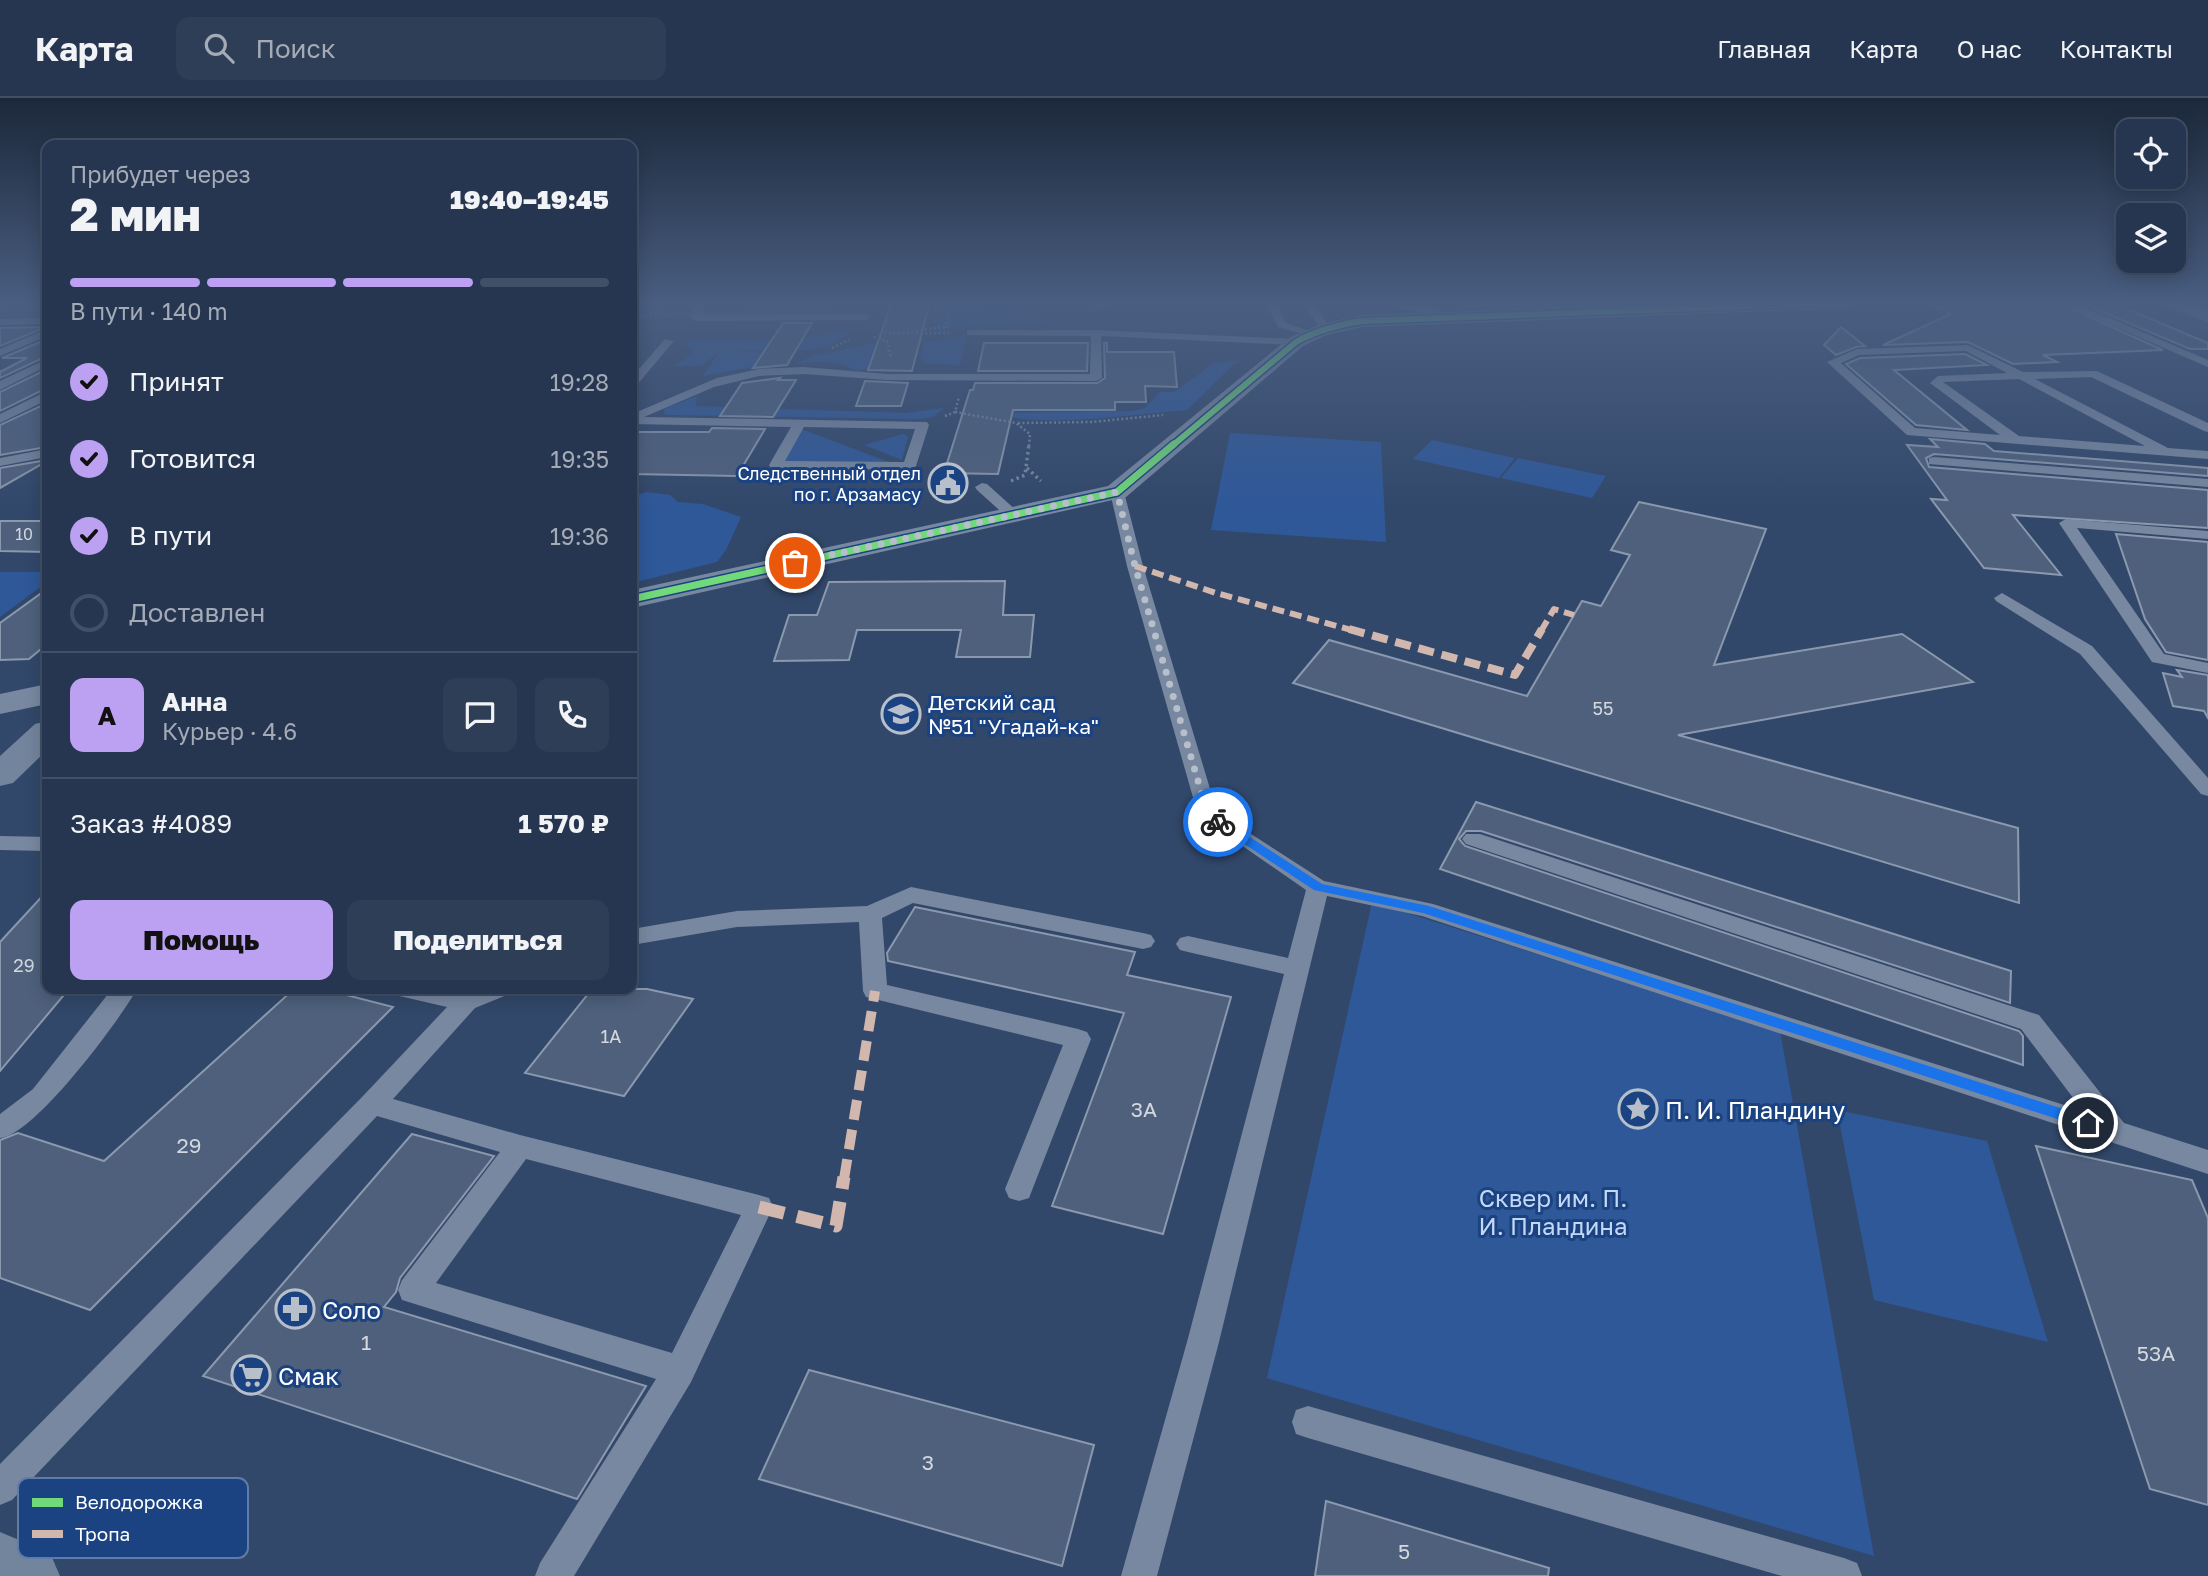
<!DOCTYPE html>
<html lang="ru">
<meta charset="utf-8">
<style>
:root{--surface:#263650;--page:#2e3e57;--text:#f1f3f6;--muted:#a4abb7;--line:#425067;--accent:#bca0f2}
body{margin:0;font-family:"Golos Text",sans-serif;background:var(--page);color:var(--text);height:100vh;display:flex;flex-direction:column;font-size:26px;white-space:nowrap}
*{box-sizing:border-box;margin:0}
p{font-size:23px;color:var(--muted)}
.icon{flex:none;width:38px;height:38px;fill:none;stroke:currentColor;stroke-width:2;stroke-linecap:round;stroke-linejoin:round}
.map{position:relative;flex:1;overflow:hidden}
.panel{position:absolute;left:42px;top:42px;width:595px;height:854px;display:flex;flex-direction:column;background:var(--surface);border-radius:14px;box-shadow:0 4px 18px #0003,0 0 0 2px var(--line)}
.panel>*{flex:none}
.controls{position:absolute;left:2116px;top:21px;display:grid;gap:14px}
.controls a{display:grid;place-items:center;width:70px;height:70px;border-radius:14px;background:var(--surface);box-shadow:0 4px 18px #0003,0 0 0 2px var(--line);font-size:35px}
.pin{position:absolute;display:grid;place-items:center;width:60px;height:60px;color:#fff;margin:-30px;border:4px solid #fff;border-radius:50%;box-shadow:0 2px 7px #0007}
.courier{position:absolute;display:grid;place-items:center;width:70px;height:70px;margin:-35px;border:5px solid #1a73e8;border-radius:50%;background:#fff;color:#222;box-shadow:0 2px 9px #0007}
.overview em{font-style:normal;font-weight:800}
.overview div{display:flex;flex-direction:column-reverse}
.overview{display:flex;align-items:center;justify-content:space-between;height:119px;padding:0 28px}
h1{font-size:46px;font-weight:800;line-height:52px}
.bar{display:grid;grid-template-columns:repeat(4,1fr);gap:10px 7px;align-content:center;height:84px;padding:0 28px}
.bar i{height:9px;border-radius:5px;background:var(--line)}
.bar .selected{background:var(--accent)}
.bar p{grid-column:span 4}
.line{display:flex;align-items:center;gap:18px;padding:0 28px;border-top:2px solid var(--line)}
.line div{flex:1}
.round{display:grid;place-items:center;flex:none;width:74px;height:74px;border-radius:14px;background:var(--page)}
ol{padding:0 28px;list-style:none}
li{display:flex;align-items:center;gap:21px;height:77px}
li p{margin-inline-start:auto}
li .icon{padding:7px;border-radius:50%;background:var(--accent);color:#111;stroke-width:4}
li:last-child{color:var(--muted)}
li i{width:38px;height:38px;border:4px solid var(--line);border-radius:50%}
.button{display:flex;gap:14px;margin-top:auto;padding:14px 28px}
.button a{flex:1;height:80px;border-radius:14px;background:var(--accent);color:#111;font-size:28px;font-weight:800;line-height:80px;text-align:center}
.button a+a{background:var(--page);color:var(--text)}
header{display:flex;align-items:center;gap:42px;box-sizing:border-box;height:98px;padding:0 35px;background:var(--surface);border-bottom:2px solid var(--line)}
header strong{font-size:33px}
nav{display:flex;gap:38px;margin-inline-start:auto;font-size:24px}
.search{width:490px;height:63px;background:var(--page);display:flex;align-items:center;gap:18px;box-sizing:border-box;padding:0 24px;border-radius:14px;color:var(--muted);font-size:26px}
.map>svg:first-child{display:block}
.green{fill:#2f5899}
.building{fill:#4e607c;stroke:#8b99ae;stroke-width:2}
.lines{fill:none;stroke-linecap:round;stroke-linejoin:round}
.path-far1{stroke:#7888a0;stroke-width:2.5;stroke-dasharray:2 2.5;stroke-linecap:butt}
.path{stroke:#7888a0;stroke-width:3.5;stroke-dasharray:2.5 3.5;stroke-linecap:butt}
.lane{fill:#7888a0;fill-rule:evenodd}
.street{fill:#7888a0;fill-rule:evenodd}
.secondary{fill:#73849d;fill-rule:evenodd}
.quiet-far3{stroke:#d1b7ad;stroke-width:6;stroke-dasharray:12 6;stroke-linecap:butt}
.quiet-far2{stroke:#d1b7ad;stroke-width:8;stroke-dasharray:16 8;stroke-linecap:butt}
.quiet-far1{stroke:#d1b7ad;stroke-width:10;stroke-dasharray:20 10;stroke-linecap:butt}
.quiet{stroke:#d1b7ad;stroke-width:13;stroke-dasharray:26 13;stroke-linecap:butt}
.cycleway-far1-casing{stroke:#1b4281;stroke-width:9}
.cycleway-casing{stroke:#1b4281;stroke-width:10}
.cycleway-far1{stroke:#71d979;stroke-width:6}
.cycleway{stroke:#71d979;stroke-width:7}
.route{fill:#1a73e8}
.done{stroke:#b7bfcb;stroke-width:7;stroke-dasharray:0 12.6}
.labels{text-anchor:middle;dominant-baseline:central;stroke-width:6;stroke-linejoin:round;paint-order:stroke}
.far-number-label{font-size:16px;fill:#d3d7de}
.far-poi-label{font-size:18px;fill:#fff;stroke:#1b4281;text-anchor:end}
.number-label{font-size:18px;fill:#d3d7de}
.poi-label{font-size:21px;fill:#fff;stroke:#1b4281;text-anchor:start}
.near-number-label{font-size:21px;fill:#d3d7de}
.near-poi-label{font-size:24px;fill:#fff;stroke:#1b4281;text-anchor:start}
.near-park-label{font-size:24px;fill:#c3d8f7;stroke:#1b4281}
.key{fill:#1b4281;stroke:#5f7ba7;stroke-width:2}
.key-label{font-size:19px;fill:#fff}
</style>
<header>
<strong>Карта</strong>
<div class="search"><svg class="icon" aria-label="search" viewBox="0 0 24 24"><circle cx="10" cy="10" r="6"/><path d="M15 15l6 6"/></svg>Поиск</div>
<nav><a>Главная</a><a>Карта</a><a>О нас</a><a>Контакты</a></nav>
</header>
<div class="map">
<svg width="2208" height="1478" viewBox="0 0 2208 1478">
<rect width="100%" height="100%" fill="#32486a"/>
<!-- green -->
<g class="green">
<polygon points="0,204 47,204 47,212 14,213 0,217"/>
<polygon points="814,204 855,204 850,208 829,214 632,221 632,217 741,212"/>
<polygon points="937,204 960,204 979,211 1015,212 1044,219 1048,225 985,227 936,233 933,222"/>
<polygon points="832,234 850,235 833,246 809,252 719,254 771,255 763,267 703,278 719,254 701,268 673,268 690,258 694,252 686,247 690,242 797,242"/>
<polygon points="966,238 960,267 925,266 920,259 924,245"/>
<path d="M 876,245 L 880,253 L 878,269 L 857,273 C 839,262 816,263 795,266 L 812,258 Z"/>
<path d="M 1242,262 L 1233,267 L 1187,312 C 1136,316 1040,331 994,315 L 1133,313 L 1145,310 L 1160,294 L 1174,294 L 1214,265 Z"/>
<polygon points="697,298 696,308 906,315 944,310 933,319 919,321 665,317 664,311"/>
<polygon points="801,331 894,366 784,365"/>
<polygon points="1230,335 1381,344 1386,444 1211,432"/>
<polygon points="903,336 908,339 902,362 864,347"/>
<polygon points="1432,342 1515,360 1499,380 1413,361"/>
<polygon points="1518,360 1606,378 1592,400 1501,380"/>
<polygon points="647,394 670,397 678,404 703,406 741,419 726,452 717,464 632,485 632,399"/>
<polygon points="0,474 47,474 47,484 0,519"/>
<polygon points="1372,804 1780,933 1874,1458 1267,1280"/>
<polygon points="1837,1012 1987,1043 2048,1244 1874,1202"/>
</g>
<!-- building -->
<g class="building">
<polygon points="892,204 930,204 912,273 868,272"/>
<polygon points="1927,204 2056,204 2163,252 2043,257 2057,264 2013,266 1968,244 1883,247 1951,216"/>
<polygon points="2079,204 2111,204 2208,245 2208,251 2190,251"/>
<polygon points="783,225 812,225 787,267 753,270"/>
<polygon points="46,229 0,248 0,230"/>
<polygon points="1841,229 1865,248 1856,249 1836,257 1824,247"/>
<polygon points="47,241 47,258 0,280 0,274 27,260 2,260"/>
<polygon points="984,245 1088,245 1087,273 978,273"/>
<polygon points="1104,245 1107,245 1107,254 1174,254 1177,289 1145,288 1146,304 1115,304 1115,312 1013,312 998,376 944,375 970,292 973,292 975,285 1097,285 1105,280"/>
<polygon points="1965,256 1987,267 1894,272 1967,332 1916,327 1846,266 1860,260"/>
<polygon points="47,271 47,290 0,313 0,294"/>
<polygon points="780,280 778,282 796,282 773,319 720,318 742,285"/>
<polygon points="865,283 908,285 901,308 856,308"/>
<polygon points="47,305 47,349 0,357 0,327"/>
<polygon points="712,330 765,331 737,378 632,376 632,334 709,334"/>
<polygon points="1930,341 1985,346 1994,353 2208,370 2208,378 1934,356 1926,360 1929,369 2208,392 2208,430 2013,417 2061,477 1984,470 1931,401 1947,402 1907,347 1938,349"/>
<polygon points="47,362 47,363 0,390 0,370"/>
<polygon points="1639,404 1766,431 1714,567 1902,536 1973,584 1678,637 2018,730 2019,805 1293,585 1329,542 1527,598 1582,503 1601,508 1630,457 1611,452"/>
<polygon points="0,423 47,423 47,454 0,453"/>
<polygon points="2116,436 2208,444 2208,562 2166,554 2145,521"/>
<polygon points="1005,483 1003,517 1034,517 1030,559 956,559 961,532 857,532 849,562 774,563 789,517 817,517 829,484"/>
<polygon points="47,491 47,546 29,561 0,562 0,525"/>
<polygon points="2177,572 2208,577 2208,620 2204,613 2173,608 2163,575 2182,579"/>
<polygon points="1476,704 2011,873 2010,905 1481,733 1466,733 1459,741 1465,748 2019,933 2023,938 2023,967 1440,771"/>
<polygon points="47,793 47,891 69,891 0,973 0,844"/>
<polygon points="915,809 1135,854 1127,877 1231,899 1163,1136 1052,1108 1124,915 888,863 887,855"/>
<polygon points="294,891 323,891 393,909 90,1212 0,1180 0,1042 18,1035 104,1063"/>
<polygon points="592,891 647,891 693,901 624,998 525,975"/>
<polygon points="412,1036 494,1058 400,1180 396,1194 384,1209 646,1288 577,1401 203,1278"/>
<polygon points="2036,1048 2192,1082 2208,1120 2208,1407 2150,1391"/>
<polygon points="809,1272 1094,1347 1062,1468 759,1381"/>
<polygon points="1326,1403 1549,1470 1548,1478 1315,1478"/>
</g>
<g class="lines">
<!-- path-far1 -->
<g class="path-far1">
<polyline points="632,221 667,212"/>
<polyline points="945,230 951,204"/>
<polyline points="916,233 949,228"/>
<polyline points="880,235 949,235"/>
<polyline points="874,239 887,243 891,259"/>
<polyline points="832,250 849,242"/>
<polyline points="955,314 1016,325 1030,336 1029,348"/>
<polyline points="945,318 955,314 959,299"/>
<polyline points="1018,325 1092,324 1163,317"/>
</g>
<!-- path -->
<g class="path">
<polyline points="1027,370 1041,383"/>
<polyline points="1011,383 1025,377 1029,346"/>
</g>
<!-- lane -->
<g class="lane">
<polygon points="695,204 705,204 702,217 866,216 871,219 866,222 696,223 691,220"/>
<polygon points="1102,204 1117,204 1092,214 1087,211"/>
<polygon points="1265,204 1275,204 1286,225 1315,235 1310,238 1278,229"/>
<polygon points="1303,204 1313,204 1330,230 1329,232 1321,232"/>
<polygon points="1397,204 1439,211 1447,220 1442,223 1432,216 1402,211"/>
<polygon points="1541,204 1552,204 1565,215 1556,217"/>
<polygon points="2058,204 2072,204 2208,262 2208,269"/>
<polygon points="47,220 47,226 0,227 0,221"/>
<polygon points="47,231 47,238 0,258 0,251"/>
<path d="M 971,232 L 1096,232 L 1296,241 L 1301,244 L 1296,247 L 1101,238 L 1102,280 L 1096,283 L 887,282 L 804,276 L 759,278 L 714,289 L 644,319 L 927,324 L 929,327 L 916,368 L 909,372 L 771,370 L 769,367 L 791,329 L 632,326 L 632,316 L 717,280 L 759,271 L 804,269 L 887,276 L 1090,276 L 1091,238 L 967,237 L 967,233 ZM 804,329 L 915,331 L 904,364 L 785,363 Z"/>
<polygon points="665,241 674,243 636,288 632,289 632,279"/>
<path d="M 1968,247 L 2023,274 L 2097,273 L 2208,325 L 2208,334 L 2204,333 L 2091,279 L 2035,281 L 2168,350 L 2208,353 L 2208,361 L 1907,337 L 1827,264 L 1857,251 ZM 1966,253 L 2007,275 L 1938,278 L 1930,285 L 2000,337 L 1915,330 L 1841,265 L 1859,257 ZM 2019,281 L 2145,348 L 2019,338 L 1943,284 Z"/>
<polygon points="47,261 47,268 0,292 0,283"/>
<polygon points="47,293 47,302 0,325 0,316"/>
<polygon points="47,351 47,359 0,368 0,360"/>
<polygon points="1934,359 2208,381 2208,389 1929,366 1929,360"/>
<polygon points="982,385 987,386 1018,414 1020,417 1018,420 1008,420 977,392 975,389"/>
<polygon points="1117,390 1124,394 1143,468 1217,714 1324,783 1433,806 2083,1013 2021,931 1466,746 1462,741 1466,736 1480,736 2039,917 2124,1025 2208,1052 2208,1076 1422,818 1327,798 1219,1244 1157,1478 1121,1478 1187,1244 1284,876 1188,854 1180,852 1176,846 1180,840 1188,838 1288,860 1306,792 1198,717 1127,468 1110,394"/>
<polygon points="2066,421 2208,433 2208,441 2077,430 2164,556 2208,565 2208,575 2152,564 2059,425"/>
<polygon points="2002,495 2092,548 2208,680 2208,698 2201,696 2080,556 1996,503 1994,500"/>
<polygon points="0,738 47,739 47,753 0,752"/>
<polygon points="911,789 1143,835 1151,837 1155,843 1151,849 1143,851 913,805 882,820 887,887 1078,931 1087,934 1091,941 1029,1100 1019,1103 1009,1100 1005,1091 1063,947 866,899 863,893 859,824 737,829 632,847 632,831 737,813 867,808"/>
<path d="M 112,891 L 137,891 C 119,923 34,1038 0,1040 L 0,1016 L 33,991 Z"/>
<path d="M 392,891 L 446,891 L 465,895 L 474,891 L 510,891 L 507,897 L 475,910 L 393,1001 L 520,1037 L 759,1097 L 769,1100 L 773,1109 L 691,1284 L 574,1478 L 535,1478 L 540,1465 L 656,1281 L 402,1202 L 398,1192 L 402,1182 L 500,1054 L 377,1018 L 12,1402 L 0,1407 L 0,1366 L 363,998 L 447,909 L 395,897 ZM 526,1061 L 741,1117 L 672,1255 L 436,1185 Z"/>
<polygon points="1308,1308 1844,1460 1857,1465 1862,1478 1782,1478 1308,1340 1296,1336 1292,1324 1296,1312"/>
</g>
<!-- street -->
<g class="street">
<polygon points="1709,204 1861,204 1852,210 1362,229 1327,237 1303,248 1126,399 632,510 632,492 1108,388 1289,240 1321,226 1362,217"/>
<polygon points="47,586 47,606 0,616 0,596"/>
</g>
<!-- secondary -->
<g class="secondary">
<polygon points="2163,204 2189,204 2208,211 2208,224 2165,208"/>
<polygon points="47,623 47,652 13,685 0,688 0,658 35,626"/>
<polygon points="0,1434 50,1455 60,1478 0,1478"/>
</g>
<!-- quiet-far3 -->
<g class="quiet-far3">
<polyline points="1135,468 1216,495 1355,533"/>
<polyline points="1541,533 1554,511 1574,517"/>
</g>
<!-- quiet-far2 -->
<polyline class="quiet-far2" points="1349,531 1515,577 1542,531"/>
<!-- quiet-far1 -->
<polyline class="quiet-far1" points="844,1081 875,893"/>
<!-- quiet -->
<polyline class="quiet" points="759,1109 836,1128 844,1079"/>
<!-- cycleway-far1 casing -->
<g class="cycleway-far1-casing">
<path id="cycleway-far1" d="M 1172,348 L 1296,244 C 1317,232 1339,227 1362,223 L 1852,204"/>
</g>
<!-- cycleway casing -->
<g class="cycleway-casing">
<polyline id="cycleway" points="632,501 1117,394 1174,346"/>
</g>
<!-- cycleway-far1 -->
<use href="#cycleway-far1" class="cycleway-far1"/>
<!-- cycleway -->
<use href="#cycleway" class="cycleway"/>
</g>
<!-- sky -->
<linearGradient id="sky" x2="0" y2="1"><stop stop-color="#1c283a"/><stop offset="0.5" stop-color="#495e81"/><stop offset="1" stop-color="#495e81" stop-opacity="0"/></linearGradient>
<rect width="2208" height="411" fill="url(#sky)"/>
<!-- route -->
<polygon class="route" points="1214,721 1222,721 1322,786 1429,808 2088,1019 2095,1025 2088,1031 1423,815 1314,792 1214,726"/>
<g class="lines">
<!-- done -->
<polyline class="done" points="795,465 1117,394 1135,468 1208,717 1218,724"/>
</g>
<!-- icons -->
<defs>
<g id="civic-ring" transform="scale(2.0125)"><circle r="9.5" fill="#1b4281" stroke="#b7bfcb" stroke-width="1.5"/><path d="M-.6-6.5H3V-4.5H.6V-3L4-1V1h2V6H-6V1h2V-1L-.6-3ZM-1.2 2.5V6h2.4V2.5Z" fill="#b7bfcb"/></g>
<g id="school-ring" transform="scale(2.0125)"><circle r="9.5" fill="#1b4281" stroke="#b7bfcb" stroke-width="1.5"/><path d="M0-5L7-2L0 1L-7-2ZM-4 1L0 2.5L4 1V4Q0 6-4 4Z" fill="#b7bfcb"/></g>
<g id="sight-ring" transform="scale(2.0125)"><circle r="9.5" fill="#1b4281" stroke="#b7bfcb" stroke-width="1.5"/><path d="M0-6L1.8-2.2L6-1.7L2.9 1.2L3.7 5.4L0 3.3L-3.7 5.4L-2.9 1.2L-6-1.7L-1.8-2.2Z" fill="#b7bfcb"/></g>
<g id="pharmacy-ring" transform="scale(2.0125)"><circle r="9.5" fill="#1b4281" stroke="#b7bfcb" stroke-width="1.5"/><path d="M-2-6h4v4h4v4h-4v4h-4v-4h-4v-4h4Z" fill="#b7bfcb"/></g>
<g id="supermarket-ring" transform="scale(2.0125)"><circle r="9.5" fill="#1b4281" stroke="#b7bfcb" stroke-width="1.5"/><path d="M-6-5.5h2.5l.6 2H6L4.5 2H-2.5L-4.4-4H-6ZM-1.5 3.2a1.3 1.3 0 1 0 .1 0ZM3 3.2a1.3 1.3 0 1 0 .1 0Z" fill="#b7bfcb"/></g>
</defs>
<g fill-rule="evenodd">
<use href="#civic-ring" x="948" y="385"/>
<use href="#school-ring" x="901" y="616"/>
<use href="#sight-ring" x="1638" y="1011"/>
<use href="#pharmacy-ring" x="295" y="1211"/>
<use href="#supermarket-ring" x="251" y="1277"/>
</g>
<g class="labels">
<!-- far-number labels -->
<g class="far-number-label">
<text x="24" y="436">10</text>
</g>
<!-- far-poi labels -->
<g class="far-poi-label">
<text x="921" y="375">Следственный отдел<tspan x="921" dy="21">по г. Арзамасу</tspan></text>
</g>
<!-- number labels -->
<g class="number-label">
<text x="1603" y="610">55</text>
<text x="24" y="867">29</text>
<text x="611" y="938">1А</text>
</g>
<!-- poi labels -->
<g class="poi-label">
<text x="928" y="604">Детский сад<tspan x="928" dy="24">№51 "Угадай-ка"</tspan></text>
</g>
<!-- near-number labels -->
<g class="near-number-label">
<text x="1144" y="1011">3А</text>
<text x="189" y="1047">29</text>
<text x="366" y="1244">1</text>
<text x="2156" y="1255">53А</text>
<text x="928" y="1364">3</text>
<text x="1404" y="1453">5</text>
</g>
<!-- near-poi labels -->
<g class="near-poi-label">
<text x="1665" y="1011">П. И. Пландину</text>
<text x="322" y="1211">Соло</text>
<text x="278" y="1277">Смак</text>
</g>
<!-- near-park labels -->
<g class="near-park-label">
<text x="1553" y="1099">Сквер им. П.<tspan x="1553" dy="28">И. Пландина</tspan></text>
</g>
</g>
<!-- legend -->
<rect x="18" y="1380" width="230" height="80" rx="10" class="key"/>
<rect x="32" y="1400" width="31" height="9" fill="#71d979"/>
<rect x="32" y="1432" width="31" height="8" fill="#d1b7ad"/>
<g class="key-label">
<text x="75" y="1411">Велодорожка</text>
<text x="75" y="1443">Тропа</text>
</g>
</svg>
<div class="controls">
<a><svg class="icon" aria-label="locate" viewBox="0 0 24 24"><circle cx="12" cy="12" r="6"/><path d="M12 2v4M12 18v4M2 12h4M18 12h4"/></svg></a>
<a><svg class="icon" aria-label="layers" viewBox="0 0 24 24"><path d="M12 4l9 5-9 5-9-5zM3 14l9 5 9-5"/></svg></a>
</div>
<div class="pin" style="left:795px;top:465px;background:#ea580c"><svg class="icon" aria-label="bag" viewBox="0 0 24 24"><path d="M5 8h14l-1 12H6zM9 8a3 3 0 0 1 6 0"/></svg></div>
<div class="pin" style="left:2088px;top:1025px;background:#1f2937"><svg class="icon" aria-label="home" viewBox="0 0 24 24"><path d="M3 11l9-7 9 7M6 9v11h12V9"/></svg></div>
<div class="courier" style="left:1218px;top:724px"><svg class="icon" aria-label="bike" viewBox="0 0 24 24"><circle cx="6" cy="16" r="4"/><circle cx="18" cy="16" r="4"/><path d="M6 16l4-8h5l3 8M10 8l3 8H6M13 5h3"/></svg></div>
<section class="panel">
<div class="overview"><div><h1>2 мин</h1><p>Прибудет через</p></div><em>19:40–19:45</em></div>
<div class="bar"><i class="selected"></i><i class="selected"></i><i class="selected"></i><i></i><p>В пути · 140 m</p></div>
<ol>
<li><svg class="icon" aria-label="check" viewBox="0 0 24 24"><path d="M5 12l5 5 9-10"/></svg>Принят<p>19:28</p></li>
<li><svg class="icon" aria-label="check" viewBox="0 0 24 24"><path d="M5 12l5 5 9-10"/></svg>Готовится<p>19:35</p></li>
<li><svg class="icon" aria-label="check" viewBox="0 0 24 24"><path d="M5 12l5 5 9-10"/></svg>В пути<p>19:36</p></li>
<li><i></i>Доставлен</li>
</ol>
<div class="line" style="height:126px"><b class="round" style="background:var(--accent);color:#111">А</b><div><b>Анна</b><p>Курьер · 4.6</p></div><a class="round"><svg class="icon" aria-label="chat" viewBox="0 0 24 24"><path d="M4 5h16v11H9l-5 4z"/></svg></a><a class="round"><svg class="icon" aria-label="phone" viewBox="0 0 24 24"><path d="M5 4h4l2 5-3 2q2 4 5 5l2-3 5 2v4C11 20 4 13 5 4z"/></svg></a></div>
<div class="line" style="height:91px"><div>Заказ #4089</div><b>1 570 ₽</b></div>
<div class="button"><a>Помощь</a><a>Поделиться</a></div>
</section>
</div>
